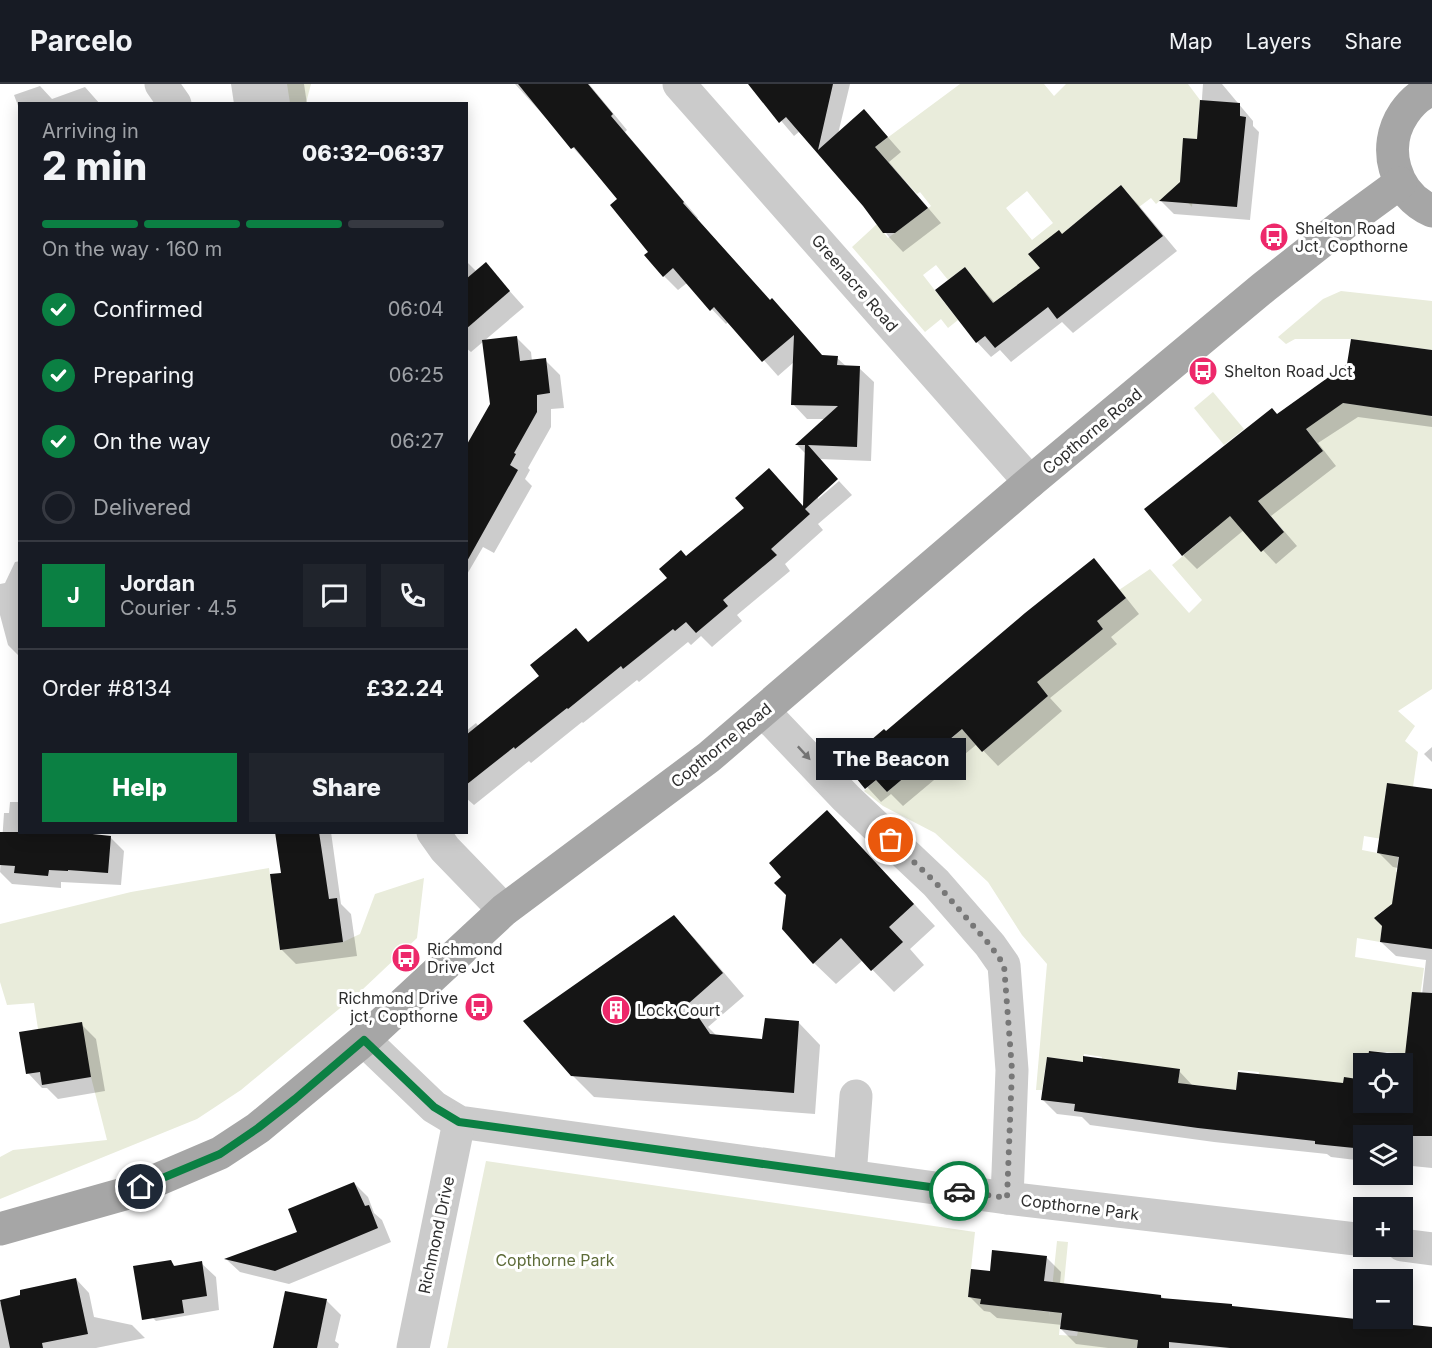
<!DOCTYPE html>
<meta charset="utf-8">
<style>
:root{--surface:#171b24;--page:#20242c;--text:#f1f3f6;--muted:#9ea1a6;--line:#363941;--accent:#0b8043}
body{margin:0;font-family:Inter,sans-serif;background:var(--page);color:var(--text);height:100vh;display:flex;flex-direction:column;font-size:22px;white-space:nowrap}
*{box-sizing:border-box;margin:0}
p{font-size:20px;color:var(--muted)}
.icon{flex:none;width:33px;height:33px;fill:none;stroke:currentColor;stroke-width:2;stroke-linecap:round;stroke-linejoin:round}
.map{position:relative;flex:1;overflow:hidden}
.drawer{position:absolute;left:18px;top:18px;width:450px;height:732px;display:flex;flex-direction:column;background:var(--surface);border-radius:0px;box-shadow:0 3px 15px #0003}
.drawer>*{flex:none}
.controls{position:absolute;left:1353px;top:969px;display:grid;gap:12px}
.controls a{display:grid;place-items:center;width:60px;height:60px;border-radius:0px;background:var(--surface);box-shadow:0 3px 15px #0003;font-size:30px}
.pin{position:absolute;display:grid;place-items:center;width:51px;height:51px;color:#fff;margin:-26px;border:3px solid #fff;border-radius:50%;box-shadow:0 2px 6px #0007}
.courier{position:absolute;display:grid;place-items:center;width:60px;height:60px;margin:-30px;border:4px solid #0b8043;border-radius:50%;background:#fff;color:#222;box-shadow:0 2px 8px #0007}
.bubble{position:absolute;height:42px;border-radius:0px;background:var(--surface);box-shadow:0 3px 15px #0003;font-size:20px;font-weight:800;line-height:42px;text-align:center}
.summary em{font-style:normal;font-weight:800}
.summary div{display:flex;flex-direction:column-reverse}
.summary{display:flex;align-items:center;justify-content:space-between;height:102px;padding:0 24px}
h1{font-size:39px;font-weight:800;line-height:45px}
.bar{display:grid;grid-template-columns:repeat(4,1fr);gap:9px 6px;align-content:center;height:72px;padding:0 24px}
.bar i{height:8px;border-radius:4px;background:var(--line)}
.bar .on{background:var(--accent)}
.bar p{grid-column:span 4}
.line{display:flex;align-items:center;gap:15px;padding:0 24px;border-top:2px solid var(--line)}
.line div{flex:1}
.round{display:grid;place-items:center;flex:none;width:63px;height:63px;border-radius:0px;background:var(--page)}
ol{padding:0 24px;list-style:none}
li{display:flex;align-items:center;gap:18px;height:66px}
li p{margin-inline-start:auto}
li .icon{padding:6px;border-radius:50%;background:var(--accent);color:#fff;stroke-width:4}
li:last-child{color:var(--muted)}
li i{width:33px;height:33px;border:3px solid var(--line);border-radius:50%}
.action{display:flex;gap:12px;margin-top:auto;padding:12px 24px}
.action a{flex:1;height:69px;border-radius:0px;background:var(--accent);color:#fff;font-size:24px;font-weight:800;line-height:69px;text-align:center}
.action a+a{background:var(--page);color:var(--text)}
header{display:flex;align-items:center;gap:36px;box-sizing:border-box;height:84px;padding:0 30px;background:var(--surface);border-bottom:2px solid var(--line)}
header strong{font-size:28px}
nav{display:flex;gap:33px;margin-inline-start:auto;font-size:21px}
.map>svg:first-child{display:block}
.green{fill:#e9ecdb;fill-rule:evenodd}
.shadow{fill:#0003}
.building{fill:#151515}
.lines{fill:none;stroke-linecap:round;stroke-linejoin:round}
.minor{stroke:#cbcbcb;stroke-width:33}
.major{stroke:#a6a6a6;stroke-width:33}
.oneway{fill:#757575}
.done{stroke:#777;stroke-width:6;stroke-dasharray:0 10.8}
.route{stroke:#0b8043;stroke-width:8}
.labels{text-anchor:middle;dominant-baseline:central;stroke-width:6;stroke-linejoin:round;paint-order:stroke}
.poi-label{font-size:16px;fill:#2e2e2e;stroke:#fff;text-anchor:start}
.street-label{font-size:16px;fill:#2e2e2e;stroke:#fff}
.park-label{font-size:16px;fill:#5e6c39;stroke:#fff}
</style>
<header>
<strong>Parcelo</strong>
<nav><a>Map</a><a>Layers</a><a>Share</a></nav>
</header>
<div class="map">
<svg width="1432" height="1264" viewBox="0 0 1432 1264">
<rect width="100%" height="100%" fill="#fff"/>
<!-- green -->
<g class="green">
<polygon points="287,0 311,0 306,19 290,19"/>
<path d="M 960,0 L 1044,0 L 1054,12 L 1066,0 L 1188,0 L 1200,16 L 1197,55 L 1183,54 L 1196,76 L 1192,123 L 1174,104 L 1156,120 L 1151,114 L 1139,123 L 1121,101 L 1068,145 L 1092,176 L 1045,157 L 1029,169 L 1041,185 L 1029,231 L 1010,206 L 993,219 L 965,183 L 948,196 L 936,181 L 923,191 L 958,236 L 948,244 L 941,235 L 925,248 L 852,163 L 877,140 L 888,154 L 931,122 L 920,108 L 917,110 L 875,63 ZM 1027,107 L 1053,139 L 1032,156 L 1006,124 Z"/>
<polygon points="1341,207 1432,217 1432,266 1350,255 1295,255 1286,260 1278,253 1323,215"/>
<polygon points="1213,308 1244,345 1224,361 1194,324"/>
<polygon points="1366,310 1405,316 1403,328 1430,331 1432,334 1432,605 1398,627 1415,642 1405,657 1418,668 1413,703 1387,699 1384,719 1388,756 1364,752 1362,766 1398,773 1396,788 1402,788 1405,828 1384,826 1379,829 1378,838 1382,842 1380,858 1357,854 1355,873 1424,884 1417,935 1409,935 1407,952 1413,970 1370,967 1367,979 1364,980 1364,1018 1418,1022 1360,1020 1362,996 1344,994 1343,999 1257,1008 1259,988 1238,986 1236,1006 1178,999 1180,986 1100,985 1102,973 1084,970 1083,978 1047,973 1042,1006 1036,1006 1047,880 1022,851 988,798 935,749 883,722 864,707 876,696 887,708 923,678 929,684 936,678 933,672 962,645 982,668 1048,612 1031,592 1077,566 1103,545 1097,537 1126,514 1119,506 1150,485 1189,529 1202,516 1172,481 1208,451 1202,443 1231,420 1261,467 1284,447 1258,417 1323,367 1304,342 1320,335 1342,319 1364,322"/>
<polygon points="269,784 280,866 343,858 360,850 375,810 424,794 417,854 362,906 241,1006 197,1035 0,1115 0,1073 13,1066 107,1056 91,993 38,945 34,919 7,921 0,898 0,840 131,808"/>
<polygon points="486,1077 975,1148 968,1213 981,1215 981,1220 1049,1228 1049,1233 1057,1157 1068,1158 1059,1251 1077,1252 1078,1247 1138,1256 1137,1264 447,1264"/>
</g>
<!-- shadow -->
<g class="shadow">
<polygon points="231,0 304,0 307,20 234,20"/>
<polygon points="515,0 589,0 627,46 625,48 698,134 697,135 771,218 772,216 787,231 823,273 837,274 847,283 859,284 874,298 871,377 820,375 837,394 818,411 818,415 839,397 852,411 818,440 823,446 785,480 790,487 737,531 742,537 712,563 701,552 691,561 688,558 639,598 637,596 583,639 582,638 531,679 529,677 474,721 466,714 466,647 476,639 479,643 541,592 576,546 589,559 669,495 687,473 804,424 806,370 797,361 825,335 807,335 793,320 794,278 778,292 729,237 726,240 687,199 678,206 664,192 620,115"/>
<polygon points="750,0 850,0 838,50 878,42 901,68 889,78 941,139 903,168 889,153 865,121 800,47 794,52"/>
<polygon points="1203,0 1222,0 1253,37 1253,42 1259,48 1250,136 1174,130 1161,117 1182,99 1199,56"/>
<polygon points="40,2 52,15 85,3 100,20 20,20 20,27 14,11"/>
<polygon points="1121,103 1136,118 1177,167 1073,249 1062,238 1011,278 1000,266 991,273 977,258 965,185 995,219 1042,184 1062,151"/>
<polygon points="467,178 477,188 486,181 524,223 484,257 517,254 531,268 532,277 545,276 560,291 564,324 551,325 551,343 528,384 530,386 525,395 532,402 494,469 483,463 466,492 466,365 491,320 484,257 471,268 466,264"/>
<polygon points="1432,267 1432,343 1358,333 1318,359 1336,382 1271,432 1297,462 1276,480 1244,446 1197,485 1183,471 1278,331"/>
<polygon points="1093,476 1108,491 1139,530 1111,553 1117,560 1050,614 1062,627 998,682 977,660 903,722 891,710 881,718 846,680 886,649"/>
<polygon points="20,477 20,573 8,561 0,531 0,500 5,499 15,478"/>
<polygon points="1432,663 1432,678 1424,670"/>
<polygon points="1432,707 1432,1084 1402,1081 1402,1052 1364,1052 1364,1077 1331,1073 1327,1070 1214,1058 1090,1041 1082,1033 1057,1030 1042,1015 1084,980 1179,987 1193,1002 1364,1018 1402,1018 1406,973 1419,937 1426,876 1396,872 1381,858 1393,820 1398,784 1393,783 1378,768"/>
<polygon points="10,718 20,718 20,748 85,748 85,751 111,754 124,767 121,801 61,798 61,804 12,800 0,788 4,729 9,729"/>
<polygon points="827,728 935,842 910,865 924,881 894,908 863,876 836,900 814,879 787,811 784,793"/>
<polygon points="277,748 331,748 341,820 351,830 357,872 296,880 281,865 283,790"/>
<polygon points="674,833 695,855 744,912 708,943 717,952 763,957 799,939 820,961 815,1030 594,1013 572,991"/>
<polygon points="81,940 96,955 105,1007 58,1015 47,1004 42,1004 28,989"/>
<polygon points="354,1099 368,1113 374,1129 382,1136 391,1158 289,1200 240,1188 227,1176 299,1149"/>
<polygon points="1046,1173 1061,1188 1060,1200 1161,1212 1164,1215 1231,1221 1234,1223 1432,1245 1432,1264 1108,1264 1076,1260 1061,1245 1062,1241 997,1234 990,1228 984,1227 970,1213 991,1189"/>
<polygon points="170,1177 176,1183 201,1179 216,1193 219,1226 156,1237 141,1222"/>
<polygon points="76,1195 89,1209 94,1233 132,1241 145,1254 96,1264 0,1264 0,1219"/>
<polygon points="286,1209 327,1217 341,1231 335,1257 339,1260 338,1264 273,1264"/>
</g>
<!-- building -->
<g class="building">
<polygon points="518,0 588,0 613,30 611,32 684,118 683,119 770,216 772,214 822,271 838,272 837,281 860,282 857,363 808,361 838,395 805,425 810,430 771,465 777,471 723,516 728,522 696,549 686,538 675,547 673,545 623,585 621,582 568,625 567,624 515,665 514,663 466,701 466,651 539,592 530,581 576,544 588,558 667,494 659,485 681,466 686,472 744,424 735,414 769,384 803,422 805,361 795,361 838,322 791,321 794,251 762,278 714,223 710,227 673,184 663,193 644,171 648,168 610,121 617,115 574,63 571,65"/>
<polygon points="748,0 833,0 818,66 864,25 888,53 875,63 928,124 895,149 883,149 863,122 786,33 779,39"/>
<polygon points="1200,16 1240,19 1240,32 1246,33 1237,123 1159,117 1180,98 1183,54 1197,55"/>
<polygon points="1121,101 1163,152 1057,235 1048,223 995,264 985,252 976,259 935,206 965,183 993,219 1040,184 1028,170 1059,146 1062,150"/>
<polygon points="486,178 510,207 466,245 466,195"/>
<polygon points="517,252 520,277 546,274 550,309 537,311 537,328 514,369 516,370 510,381 518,386 466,479 466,362 490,320 482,256"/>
<polygon points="1351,255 1432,266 1432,332 1343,319 1306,345 1323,367 1258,417 1284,448 1261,468 1230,432 1182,472 1144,425 1272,324 1277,330 1347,280"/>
<polygon points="1094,474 1126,514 1097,537 1103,545 1037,598 1048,612 982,668 962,645 887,708 876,696 865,705 844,679 884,645 886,647 1025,529"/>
<polygon points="1387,699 1432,705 1432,865 1380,858 1382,842 1374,834 1392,820 1399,773 1377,769"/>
<polygon points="827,726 914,820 889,843 903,858 871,887 841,854 813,880 782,845 786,811 774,799 781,793 769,779"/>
<polygon points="0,748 74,748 111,752 108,789 68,786 68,787 49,786 48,792 14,789 15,782 0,781"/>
<polygon points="275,748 319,748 329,815 337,814 343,858 280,866 270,790 281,789"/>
<polygon points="674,831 723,889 680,927 695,928 710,950 762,955 765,934 799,937 794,1009 571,992 523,937"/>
<polygon points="1412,908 1432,909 1432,1052 1364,1052 1364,1065 1315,1060 1315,1057 1198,1044 1074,1027 1075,1020 1041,1016 1047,973 1083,978 1083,972 1180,985 1178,999 1236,1006 1238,988 1343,999 1344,993 1364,996 1364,1018 1402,1018 1402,980 1367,980 1369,967 1405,971"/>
<polygon points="82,938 91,993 42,1001 40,988 26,990 19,948"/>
<polygon points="354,1098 365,1122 369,1121 378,1144 275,1187 224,1175 297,1148 288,1125"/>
<polygon points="992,1166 1047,1172 1044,1197 1161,1211 1161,1214 1232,1220 1232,1222 1432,1243 1432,1264 1230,1264 1169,1258 1169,1264 1137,1264 1138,1256 1060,1245 1062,1229 980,1220 981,1215 968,1213 971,1185 990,1187"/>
<polygon points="171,1176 174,1182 202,1177 207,1212 182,1216 184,1229 142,1236 133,1182"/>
<polygon points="76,1194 88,1250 42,1259 43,1264 10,1264 0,1216 20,1211 20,1206"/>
<polygon points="285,1207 327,1215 317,1264 273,1264"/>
</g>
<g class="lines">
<!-- minor -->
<g class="minor">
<polyline points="161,0 175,20"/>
<polyline points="679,0 1030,398"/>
<polyline points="763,627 846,714 936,799 990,861 1004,881 1012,986 1007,1114"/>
<polyline points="433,748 445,765 504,826"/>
<polyline points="364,956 434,1023 459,1038 1007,1114 1364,1156"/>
<polyline points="850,1092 856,1012"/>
<polyline points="1402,1161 1432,1165"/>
<polyline points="413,1264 459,1038"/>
</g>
<!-- major -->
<g class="major">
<path d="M 1432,6 C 1420,10 1411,19 1404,29 C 1381,63 1394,110 1432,127"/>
<polyline points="0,1145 124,1110 220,1069 258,1044 364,956 504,826 709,673 1030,398 1264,203 1344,140 1400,99"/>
</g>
</g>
<!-- one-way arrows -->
<defs><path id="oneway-solid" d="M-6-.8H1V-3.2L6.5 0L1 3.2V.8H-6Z" transform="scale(1.5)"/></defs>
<use class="oneway" href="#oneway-solid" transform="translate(804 669) rotate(47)"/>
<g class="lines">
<!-- done -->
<polyline class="done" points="891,756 936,799 990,861 1004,881 1012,986 1007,1114 959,1107"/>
<!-- route -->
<polyline class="route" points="141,1103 220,1070 258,1044 295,1015 364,956 434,1023 459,1038 959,1107"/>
</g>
<!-- icons -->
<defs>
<g id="bus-disc" transform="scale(1.5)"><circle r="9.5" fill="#ed286a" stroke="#fff"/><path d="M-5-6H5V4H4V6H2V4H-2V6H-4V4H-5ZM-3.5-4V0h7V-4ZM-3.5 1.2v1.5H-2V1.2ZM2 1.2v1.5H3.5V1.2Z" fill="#fff"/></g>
<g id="building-disc" transform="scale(1.5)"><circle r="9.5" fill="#ed286a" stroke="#fff"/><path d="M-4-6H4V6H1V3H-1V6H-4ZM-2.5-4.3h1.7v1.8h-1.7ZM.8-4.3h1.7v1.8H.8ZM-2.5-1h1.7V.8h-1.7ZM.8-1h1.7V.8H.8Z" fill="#fff"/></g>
</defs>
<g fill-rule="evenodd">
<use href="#bus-disc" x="1274" y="153"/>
<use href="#bus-disc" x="1203" y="287"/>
<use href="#bus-disc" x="406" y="874"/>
<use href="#bus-disc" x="479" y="923"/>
<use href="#building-disc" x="616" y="926"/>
</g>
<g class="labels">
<!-- poi labels -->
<g class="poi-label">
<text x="1295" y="144">Shelton Road<tspan x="1295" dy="18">Jct, Copthorne</tspan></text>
<text x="1224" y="287">Shelton Road Jct</text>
<text x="427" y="865">Richmond<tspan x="427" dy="18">Drive Jct</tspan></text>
<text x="458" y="914" text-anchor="end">Richmond Drive<tspan x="458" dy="18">jct, Copthorne</tspan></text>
<text x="637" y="926">Lock Court</text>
</g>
<!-- street labels -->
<g class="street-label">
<text transform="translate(855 199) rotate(49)">Greenacre Road</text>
<text transform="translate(1092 347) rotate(-40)">Copthorne Road</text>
<text transform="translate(721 661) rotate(-39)">Copthorne Road</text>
<text transform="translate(1080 1123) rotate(7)">Copthorne Park</text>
<text transform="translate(436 1151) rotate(-78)">Richmond Drive</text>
</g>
<!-- park labels -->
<g class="park-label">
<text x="555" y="1176">Copthorne Park</text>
</g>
</g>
</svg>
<div class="controls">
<a><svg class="icon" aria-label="locate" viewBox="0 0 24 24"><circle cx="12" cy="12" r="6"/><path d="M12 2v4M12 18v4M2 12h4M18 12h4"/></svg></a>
<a><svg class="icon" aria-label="layers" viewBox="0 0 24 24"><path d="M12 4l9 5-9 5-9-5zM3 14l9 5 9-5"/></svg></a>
<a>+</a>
<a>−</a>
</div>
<div class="pin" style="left:891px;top:756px;background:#ea580c"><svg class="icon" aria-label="bag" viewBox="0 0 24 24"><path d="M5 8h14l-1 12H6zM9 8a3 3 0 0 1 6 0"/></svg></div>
<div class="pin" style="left:141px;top:1103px;background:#1f2937"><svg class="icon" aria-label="home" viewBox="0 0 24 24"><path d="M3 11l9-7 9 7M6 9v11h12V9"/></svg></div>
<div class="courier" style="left:959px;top:1107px"><svg class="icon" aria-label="car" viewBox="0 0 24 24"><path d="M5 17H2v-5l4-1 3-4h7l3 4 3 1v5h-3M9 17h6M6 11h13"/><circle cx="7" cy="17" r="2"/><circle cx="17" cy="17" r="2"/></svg></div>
<div class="bubble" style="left:816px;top:654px;width:150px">The Beacon</div>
<section class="drawer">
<div class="summary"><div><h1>2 min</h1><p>Arriving in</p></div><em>06:32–06:37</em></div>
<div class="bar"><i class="on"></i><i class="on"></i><i class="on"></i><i></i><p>On the way · 160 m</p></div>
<ol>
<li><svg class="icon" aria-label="check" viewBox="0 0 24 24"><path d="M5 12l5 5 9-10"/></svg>Confirmed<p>06:04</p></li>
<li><svg class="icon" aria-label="check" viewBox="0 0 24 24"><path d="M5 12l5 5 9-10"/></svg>Preparing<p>06:25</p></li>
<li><svg class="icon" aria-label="check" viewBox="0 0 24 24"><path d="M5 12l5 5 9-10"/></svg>On the way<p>06:27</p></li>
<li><i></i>Delivered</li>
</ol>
<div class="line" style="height:108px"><b class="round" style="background:var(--accent);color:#fff">J</b><div><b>Jordan</b><p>Courier · 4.5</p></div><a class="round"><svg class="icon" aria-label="chat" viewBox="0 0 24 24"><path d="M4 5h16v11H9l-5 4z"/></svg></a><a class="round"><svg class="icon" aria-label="phone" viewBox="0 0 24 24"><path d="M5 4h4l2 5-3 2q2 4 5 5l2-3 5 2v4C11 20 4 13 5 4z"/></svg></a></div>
<div class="line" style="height:78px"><div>Order #8134</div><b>£32.24</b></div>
<div class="action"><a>Help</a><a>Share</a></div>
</section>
</div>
